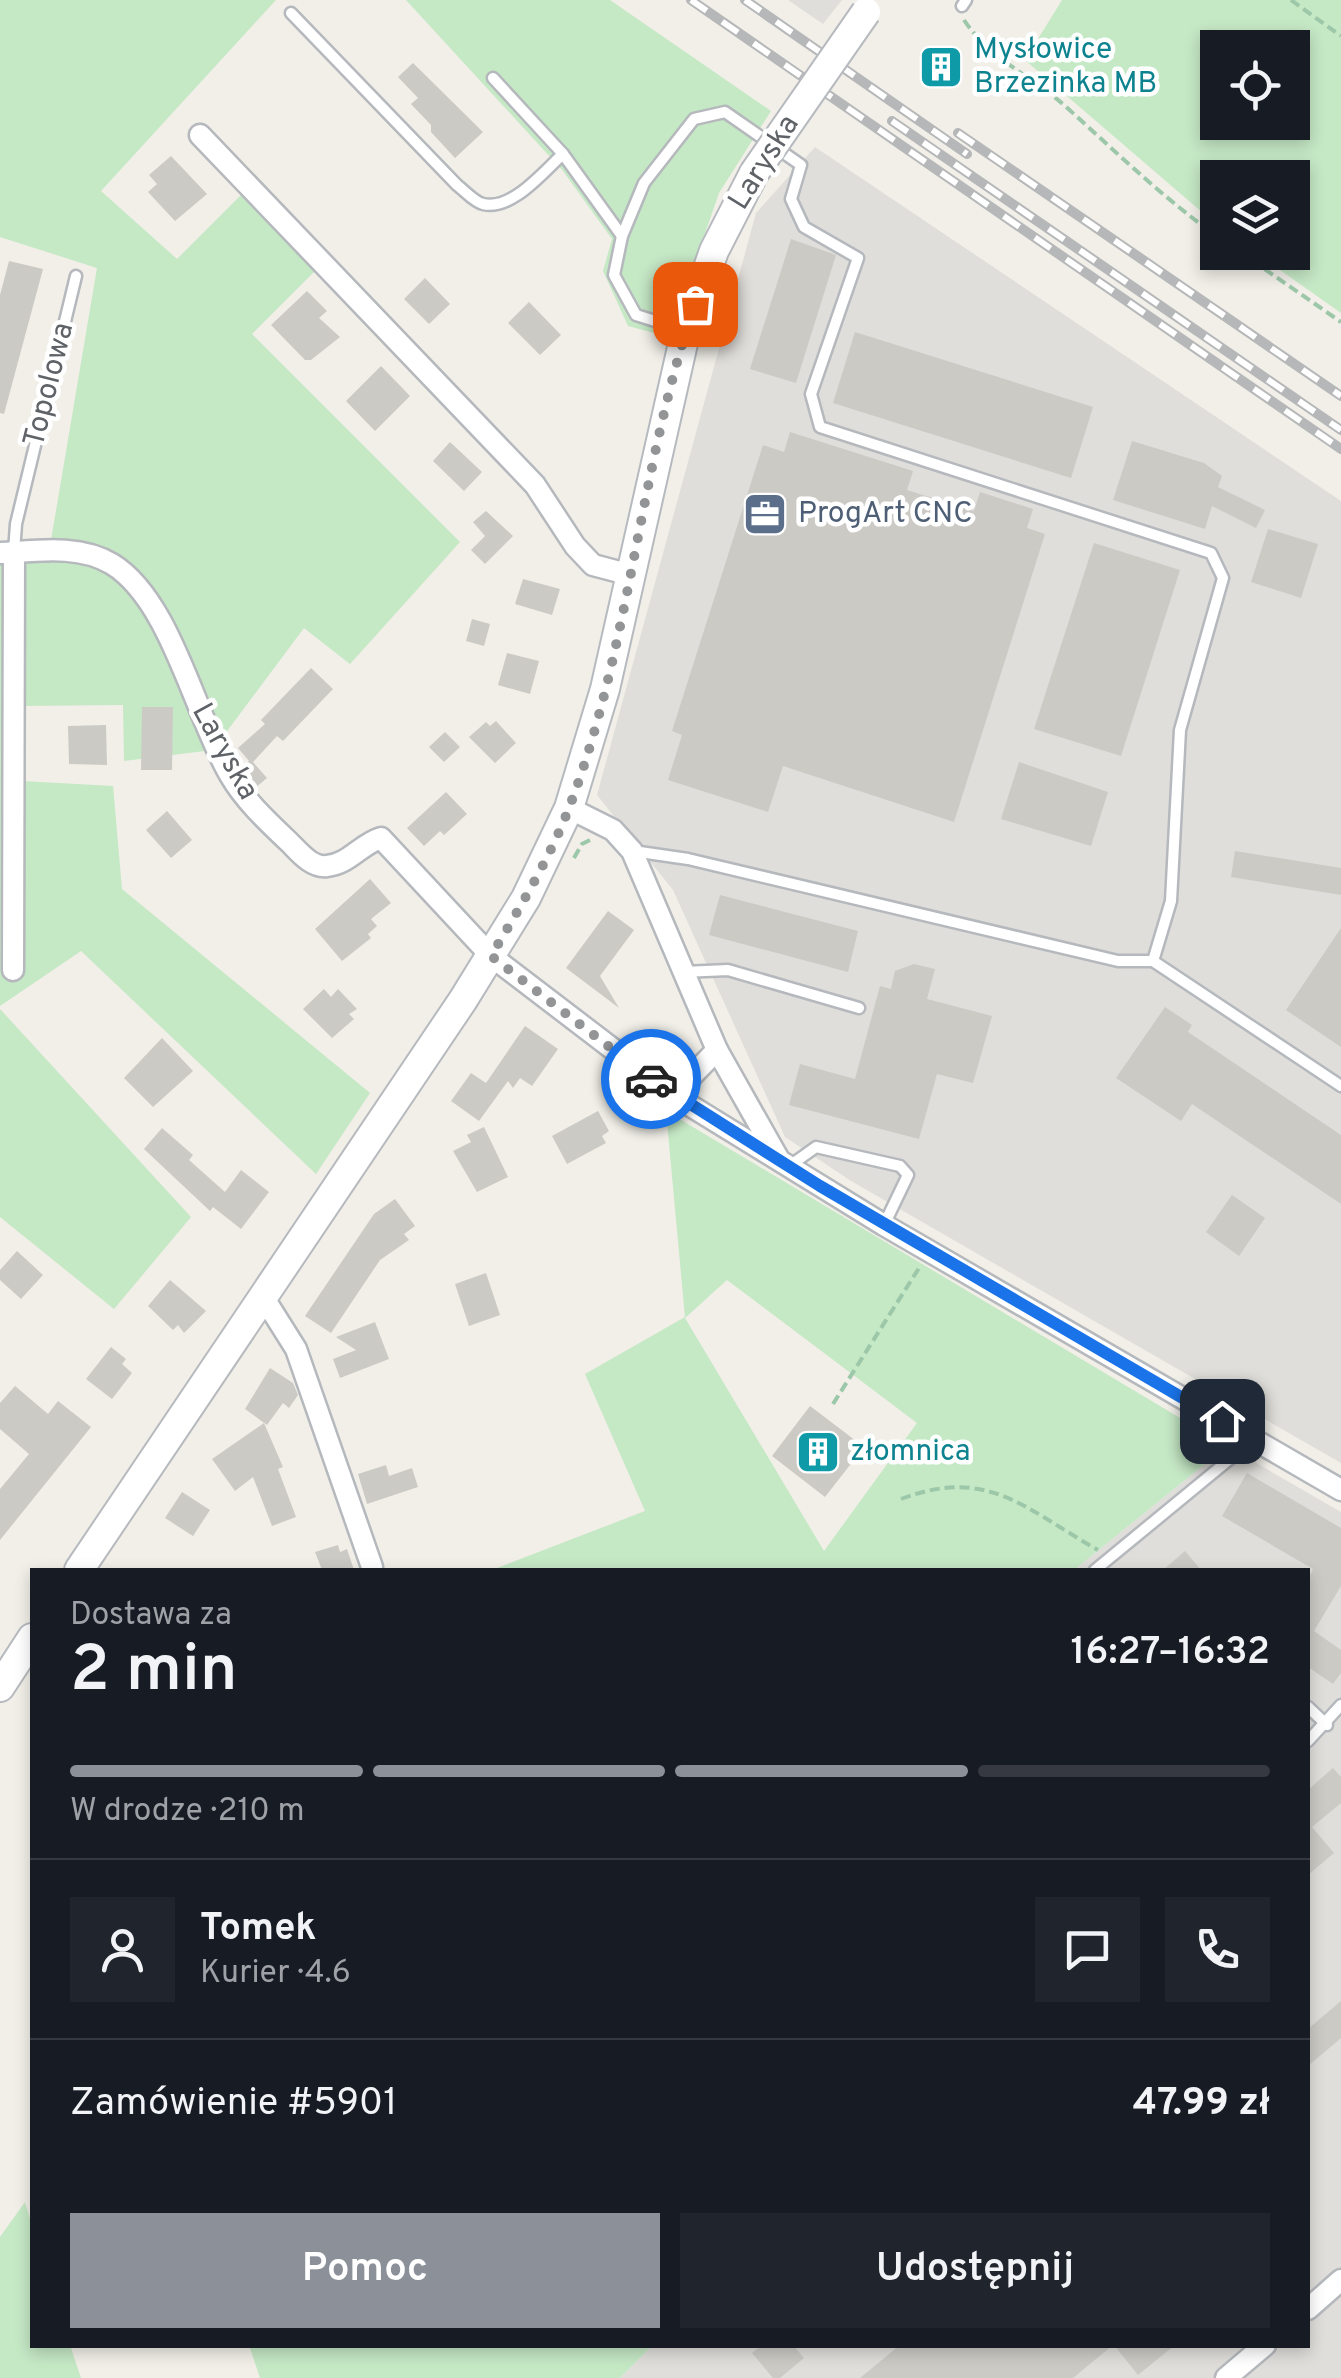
<!DOCTYPE html>
<html lang="pl">
<meta charset="utf-8">
<style>
:root{--surface:#171b24;--page:#20242c;--text:#f1f3f6;--muted:#9ea1a6;--line:#363941;--accent:#8c9099}
body{margin:0;font-family:Overpass,sans-serif;background:var(--page);color:var(--text);height:100vh;display:flex;flex-direction:column;font-size:38px;white-space:nowrap}
*{box-sizing:border-box;margin:0}
p{font-size:32px;color:var(--muted)}
.icon{flex:none;width:55px;height:55px;fill:none;stroke:currentColor;stroke-width:2;stroke-linecap:round;stroke-linejoin:round}
.map{position:relative;flex:1;overflow:hidden}
.sheet{position:absolute;left:30px;top:1568px;width:1280px;height:780px;display:flex;flex-direction:column;background:var(--surface);border-radius:0px;box-shadow:0 5px 15px #0003}
.sheet>*{flex:none}
.tools{position:absolute;left:1200px;top:30px;display:grid;gap:20px}
.tools a{display:grid;place-items:center;width:110px;height:110px;border-radius:0px;background:var(--surface);box-shadow:0 5px 15px #0003;font-size:50px}
.pin{position:absolute;display:grid;place-items:center;width:85px;height:85px;color:#fff;margin:-42px;border-radius:20px;box-shadow:0 5px 15px #0006}
.courier{position:absolute;display:grid;place-items:center;width:100px;height:100px;margin:-50px;border:8px solid #1a73e8;border-radius:50%;background:#fff;color:#222;box-shadow:0 2px 12px #0007}
.summary em{font-style:normal;font-weight:600}
.summary div{display:flex;flex-direction:column-reverse}
.summary{display:flex;align-items:center;justify-content:space-between;height:170px;padding:0 40px}
h1{font-size:65px;font-weight:600;line-height:75px}
.bar{display:grid;grid-template-columns:repeat(4,1fr);gap:15px 10px;align-content:center;height:120px;padding:0 40px}
.bar i{height:12px;border-radius:8px;background:var(--line)}
.bar .selected{background:var(--accent)}
.bar p{grid-column:span 4}
.line{display:flex;align-items:center;gap:25px;padding:0 40px;border-top:2px solid var(--line)}
.line div{flex:1}
.round{display:grid;place-items:center;flex:none;width:105px;height:105px;border-radius:0px;background:var(--page)}
.button{display:flex;gap:20px;margin-top:auto;padding:20px 40px}
.button a{flex:1;height:115px;border-radius:0px;background:var(--accent);color:#fff;font-size:40px;font-weight:600;line-height:115px;text-align:center}
.button a+a{background:var(--page);color:var(--text)}
.map>svg:first-child{display:block}
.industrial{fill:#e0deda}
.green{fill:#c5e8c5;fill-rule:evenodd}
.building{fill:#cccac5}
.lines{fill:none;stroke-linecap:round;stroke-linejoin:round}
.lane-casing{stroke:#b5b8bc;stroke-width:15}
.street-casing{stroke:#b5b8bc;stroke-width:25}
.secondary-casing{stroke:#b6babf;stroke-width:32}
.path{stroke:#9cc7a9;stroke-width:4;stroke-dasharray:10 5;stroke-linecap:butt}
.lane{stroke:#fff;stroke-width:10}
.street{stroke:#fff;stroke-width:20}
.secondary{stroke:#fff;stroke-width:28}
.rail-casing{stroke:#b6b7b8;stroke-width:10}
.rail{stroke:#fff;stroke-width:6;stroke-dasharray:19;stroke-linecap:butt}
.secondary-bridge-casing{stroke:#b6babf;stroke-width:32;stroke-linecap:butt}
.secondary-bridge{stroke:#fff;stroke-width:28}
.done{stroke:#929495;stroke-width:10;stroke-dasharray:0 18}
.route{stroke:#1a73e8;stroke-width:12}
.labels{text-anchor:middle;dominant-baseline:central;stroke-width:9;stroke-linejoin:round;paint-order:stroke}
.culture-label{font-size:30px;fill:#0d838f;stroke:#fff;text-anchor:start}
.street-label{font-size:30px;fill:#5f6368;stroke:#fff}
.service-label{font-size:30px;fill:#4e5e75;stroke:#fff;text-anchor:start}
</style>
<div class="map">
<svg width="1341" height="2378" viewBox="0 0 1341 2378">
<rect width="100%" height="100%" fill="#f1efe8"/>
<!-- industrial -->
<g class="industrial">
<polygon points="788,0 842,0 823,24"/>
<polygon points="815,147 1341,501 1341,1463 851,1181 785,1137 673,890 597,795 756,213"/>
<polygon points="1227,1446 1341,1512 1341,2378 620,2378 653,2345 1308,2345 1308,1570 1074,1570"/>
</g>
<!-- green -->
<g class="green">
<polygon points="0,0 276,0 101,191 177,259 241,195 315,271 252,334 460,542 350,664 304,628 213,750 124,761 123,705 17,706 22,781 113,786 122,889 370,1093 316,1174 81,951 0,1006 0,562 48,558 97,268 0,237"/>
<polygon points="406,0 610,0 771,111 719,193 669,337 628,326 603,271 612,239 563,171"/>
<path d="M 1062,0 L 1341,0 L 1341,313 L 1256,253 L 1292,252 L 1292,178 L 1218,178 L 1217,225 L 1025,60 ZM 1218,48 L 1292,48 L 1292,122 L 1218,122 Z"/>
<polygon points="0,1009 191,1217 114,1309 0,1217"/>
<path d="M 666,1111 L 1227,1446 L 1074,1570 L 492,1570 L 645,1511 L 585,1374 L 685,1317 ZM 727,1280 L 917,1423 L 824,1551 L 685,1318 Z"/>
<polygon points="25,2202 32,2226 32,2345 70,2345 81,2378 0,2378 0,2237"/>
<polygon points="249,2345 653,2345 620,2378 260,2378"/>
</g>
<!-- building -->
<g class="building">
<polygon points="940,49 958,61 942,85 924,72"/>
<polygon points="413,63 483,132 455,158 431,132 431,125 411,104 418,98 398,77"/>
<polygon points="171,156 207,194 175,221 148,192 157,184 149,175"/>
<polygon points="791,239 836,255 796,383 750,369"/>
<polygon points="9,261 43,269 4,414 0,413 0,295"/>
<polygon points="425,278 450,304 429,324 404,299"/>
<polygon points="307,291 327,311 319,318 340,337 311,360 305,360 271,325"/>
<polygon points="529,302 561,335 540,355 508,323"/>
<polygon points="855,332 1093,407 1071,478 833,403"/>
<polygon points="381,366 410,396 375,431 346,401"/>
<polygon points="790,432 913,471 907,490 974,511 980,492 1033,509 1027,528 1045,534 954,822 783,766 768,812 668,780 682,735 672,731 763,445 784,452"/>
<polygon points="1132,441 1204,463 1222,476 1218,487 1265,510 1256,528 1212,506 1205,529 1113,500"/>
<polygon points="450,442 482,472 464,491 433,461"/>
<polygon points="486,511 513,536 485,564 471,550 485,536 473,522"/>
<polygon points="1268,529 1318,544 1301,598 1251,582"/>
<polygon points="1094,543 1180,570 1121,756 1034,729"/>
<polygon points="523,579 560,589 552,615 515,604"/>
<polygon points="472,619 490,624 484,646 466,641"/>
<polygon points="507,653 539,661 530,694 498,685"/>
<polygon points="311,668 333,689 283,741 277,736 253,762 267,778 255,788 242,767 249,761 238,748 265,724 261,720"/>
<polygon points="142,707 173,707 172,770 141,770"/>
<polygon points="496,721 516,743 495,763 469,737 486,722 490,726"/>
<polygon points="106,725 107,765 69,764 68,726"/>
<polygon points="445,732 460,747 444,762 429,747"/>
<polygon points="1019,762 1108,792 1091,846 1001,819"/>
<polygon points="446,792 467,814 444,835 440,831 424,846 407,828"/>
<polygon points="167,811 192,840 171,858 146,830"/>
<polygon points="1235,851 1341,868 1341,895 1231,877"/>
<polygon points="370,879 391,903 371,919 377,926 368,934 371,938 342,961 315,929"/>
<polygon points="720,895 858,931 848,972 709,935"/>
<polygon points="608,911 634,930 600,976 619,1008 566,968"/>
<polygon points="1341,928 1341,1047 1286,1010"/>
<polygon points="914,964 935,969 927,999 992,1016 973,1083 937,1074 919,1139 789,1105 800,1064 855,1079 880,986 891,989 895,971"/>
<polygon points="324,989 331,997 338,989 357,1009 349,1014 354,1019 332,1038 303,1009"/>
<polygon points="1165,1007 1192,1025 1188,1032 1341,1135 1341,1204 1192,1104 1181,1121 1116,1078"/>
<polygon points="525,1026 558,1049 532,1086 520,1078 513,1088 508,1081 479,1121 451,1101 471,1073 486,1083"/>
<polygon points="162,1038 193,1071 153,1107 124,1078"/>
<polygon points="598,1111 609,1131 602,1136 606,1143 567,1164 552,1136"/>
<polygon points="484,1127 508,1177 477,1192 453,1151 471,1142 467,1135"/>
<polygon points="162,1128 193,1155 189,1160 225,1192 241,1170 269,1192 241,1229 213,1207 210,1211 144,1149"/>
<polygon points="1232,1195 1265,1218 1239,1256 1206,1232"/>
<polygon points="395,1199 415,1226 404,1234 409,1240 380,1260 331,1333 305,1316 374,1214"/>
<polygon points="17,1251 43,1275 21,1299 0,1280 0,1270"/>
<polygon points="486,1273 500,1315 469,1326 455,1284"/>
<polygon points="170,1280 206,1311 184,1333 178,1325 173,1330 148,1306"/>
<polygon points="375,1322 389,1359 340,1378 333,1359 356,1350 336,1337"/>
<polygon points="111,1347 126,1359 122,1364 132,1373 112,1399 86,1379"/>
<polygon points="270,1368 293,1383 298,1395 289,1408 283,1403 267,1425 245,1409"/>
<polygon points="15,1386 48,1414 58,1401 91,1427 0,1540 0,1489 29,1454 0,1429 0,1403"/>
<polygon points="810,1406 864,1447 825,1497 772,1456"/>
<polygon points="264,1423 283,1467 278,1469 296,1517 272,1526 253,1477 235,1491 212,1459"/>
<polygon points="386,1465 389,1476 412,1468 418,1487 367,1504 358,1474"/>
<polygon points="1247,1473 1341,1528 1341,1586 1314,1631 1341,1650 1341,1673 1333,1684 1308,1667 1308,1579 1313,1569 1222,1516"/>
<polygon points="182,1492 210,1510 193,1536 165,1518"/>
<polygon points="338,1545 340,1552 347,1549 354,1570 322,1570 315,1552"/>
<polygon points="1185,1551 1201,1570 1163,1570"/>
<polygon points="1333,1768 1341,1777 1341,1803 1312,1827 1334,1853 1308,1875 1308,1790"/>
<polygon points="1341,2001 1341,2038 1308,2066 1308,2029"/>
<polygon points="762,2345 793,2345 804,2358 780,2378 773,2378 752,2353"/>
<polygon points="900,2345 1113,2345 1073,2378 860,2378"/>
<polygon points="1114,2345 1175,2345 1138,2375"/>
</g>
<g class="lines">
<!-- lane casing -->
<g class="lane-casing">
<g id="lane">
<polyline points="962,6 966,0"/>
<path d="M 291,13 L 457,185 C 465,191 474,202 483,204 C 512,211 544,171 563,154"/>
<polyline points="493,78 563,154 622,236"/>
<polyline points="14,552 16,524 76,276"/>
<polyline points="633,851 688,859 1118,961 1153,961 1171,901 1180,730 1223,578 1211,553 820,427 811,394 858,258 804,227 791,199 801,165 725,112 694,119 644,183 622,236 614,275 636,315 684,330"/>
<polyline points="1153,961 1341,1086"/>
<polyline points="683,972 728,970 859,1008"/>
<polyline points="788,1167 816,1147 900,1166 908,1175 884,1225"/>
<polyline points="1095,1570 1253,1440"/>
<polyline points="1308,1707 1327,1725"/>
<polyline points="1308,1741 1341,1705"/>
</g>
</g>
<!-- street casing -->
<g class="street-casing">
<g id="street">
<polyline points="200,135 535,485 575,546 593,565 631,575"/>
<path d="M 0,553 C 36,551 79,544 112,564 C 171,600 195,716 230,775 C 245,801 268,822 290,843 C 300,853 312,868 327,866 C 349,864 361,844 381,838 L 491,956 L 673,1095 L 884,1225 L 1341,1490"/>
<polyline points="569,808 613,830 632,851 717,1050 778,1158"/>
<polyline points="13,970 14,552"/>
<polyline points="673,1095 717,1050"/>
<polyline points="262,1295 296,1349 372,1567"/>
<polyline points="1308,2309 1341,2280"/>
<polyline points="1226,2378 1265,2345"/>
</g>
</g>
<!-- secondary casing -->
<g class="secondary-casing">
<g id="secondary">
<polyline points="79,1570 463,1000 526,898 569,808 605,689 686,330 714,251 754,173"/>
<polyline points="0,1687 32,1638"/>
</g>
</g>
<!-- path -->
<g class="path">
<polyline points="1291,0 1341,36"/>
<path d="M 964,20 C 990,59 1030,75 1064,105 C 1115,151 1162,197 1218,237"/>
<polyline points="1240,252 1341,322"/>
<polyline points="574,858 582,844 590,840"/>
<polyline points="833,1404 919,1268"/>
<path d="M 901,1499 C 988,1466 1025,1509 1098,1550"/>
</g>
<!-- lane -->
<use href="#lane" class="lane"/>
<!-- street -->
<use href="#street" class="street"/>
<!-- secondary -->
<use href="#secondary" class="secondary"/>
<!-- rail casing -->
<g class="rail-casing">
<g id="rail">
<polyline points="691,0 1341,449"/>
<polyline points="745,0 967,154"/>
<polyline points="892,121 1341,430"/>
<polyline points="958,133 1341,396"/>
</g>
</g>
<!-- rail -->
<use href="#rail" class="rail"/>
<!-- secondary-bridge casing -->
<g class="secondary-bridge-casing">
<polyline id="secondary-bridge" points="754,173 866,12"/>
</g>
<!-- secondary-bridge -->
<use href="#secondary-bridge" class="secondary-bridge"/>
</g>
<g class="lines">
<!-- done -->
<path class="done" d="M 651,1079 L 491,956 C 519,909 549,860 569,808 C 631,646 639,467 695,304"/>
<!-- route -->
<polyline class="route" points="651,1079 820,1186 1222,1421"/>
</g>
<!-- icons -->
<defs>
<g id="building-square" transform="scale(2.25)"><rect x="-9" y="-9" width="18" height="18" rx="4" fill="#0f9aa8" stroke="#fff"/><path d="M-4-6H4V6H1V3H-1V6H-4ZM-2.5-4.3h1.7v1.8h-1.7ZM.8-4.3h1.7v1.8H.8ZM-2.5-1h1.7V.8h-1.7ZM.8-1h1.7V.8H.8Z" fill="#fff"/></g>
<g id="office-square" transform="scale(2.25)"><rect x="-9" y="-9" width="18" height="18" rx="4" fill="#5c6f8a" stroke="#fff"/><path d="M-6-3h4V-5.5h4V-3h4V5H-6ZM-1-4.5V-3h2v-1.5ZM-6 0V1H6V0Z" fill="#fff"/></g>
</defs>
<g fill-rule="evenodd">
<use href="#building-square" x="941" y="67"/>
<use href="#office-square" x="765" y="514"/>
<use href="#building-square" x="818" y="1452"/>
</g>
<g class="labels">
<!-- culture labels -->
<g class="culture-label">
<text x="974" y="50">Mysłowice<tspan x="974" dy="34">Brzezinka MB</tspan></text>
<text x="850" y="1452">złomnica</text>
</g>
<!-- street labels -->
<g class="street-label">
<text transform="translate(765 163) rotate(-58)">Laryska</text>
<text transform="translate(50 385) rotate(-76)">Topolowa</text>
<text transform="translate(224 752) rotate(61)">Laryska</text>
</g>
<!-- service labels -->
<g class="service-label">
<text x="798" y="514">ProgArt CNC</text>
</g>
</g>
</svg>
<div class="tools">
<a><svg class="icon" aria-label="locate" viewBox="0 0 24 24"><circle cx="12" cy="12" r="6"/><path d="M12 2v4M12 18v4M2 12h4M18 12h4"/></svg></a>
<a><svg class="icon" aria-label="layers" viewBox="0 0 24 24"><path d="M12 4l9 5-9 5-9-5zM3 14l9 5 9-5"/></svg></a>
</div>
<div class="pin" style="left:695px;top:304px;background:#ea580c"><svg class="icon" aria-label="bag" viewBox="0 0 24 24"><path d="M5 8h14l-1 12H6zM9 8a3 3 0 0 1 6 0"/></svg></div>
<div class="pin" style="left:1222px;top:1421px;background:#1f2937"><svg class="icon" aria-label="home" viewBox="0 0 24 24"><path d="M3 11l9-7 9 7M6 9v11h12V9"/></svg></div>
<div class="courier" style="left:651px;top:1079px"><svg class="icon" aria-label="car" viewBox="0 0 24 24"><path d="M5 17H2v-5l4-1 3-4h7l3 4 3 1v5h-3M9 17h6M6 11h13"/><circle cx="7" cy="17" r="2"/><circle cx="17" cy="17" r="2"/></svg></div>
<section class="sheet">
<div class="summary"><div><h1>2 min</h1><p>Dostawa za</p></div><em>16:27–16:32</em></div>
<div class="bar"><i class="selected"></i><i class="selected"></i><i class="selected"></i><i></i><p>W drodze · 210 m</p></div>
<div class="line" style="height:180px"><a class="round"><svg class="icon" aria-label="person" viewBox="0 0 24 24"><circle cx="12" cy="8" r="4"/><path d="M4 21q1-7 8-7t8 7"/></svg></a><div><b>Tomek</b><p>Kurier · 4.6</p></div><a class="round"><svg class="icon" aria-label="chat" viewBox="0 0 24 24"><path d="M4 5h16v11H9l-5 4z"/></svg></a><a class="round"><svg class="icon" aria-label="phone" viewBox="0 0 24 24"><path d="M5 4h4l2 5-3 2q2 4 5 5l2-3 5 2v4C11 20 4 13 5 4z"/></svg></a></div>
<div class="line" style="height:130px"><div>Zamówienie #5901</div><b>47.99 zł</b></div>
<div class="button"><a>Pomoc</a><a>Udostępnij</a></div>
</section>
</div>
